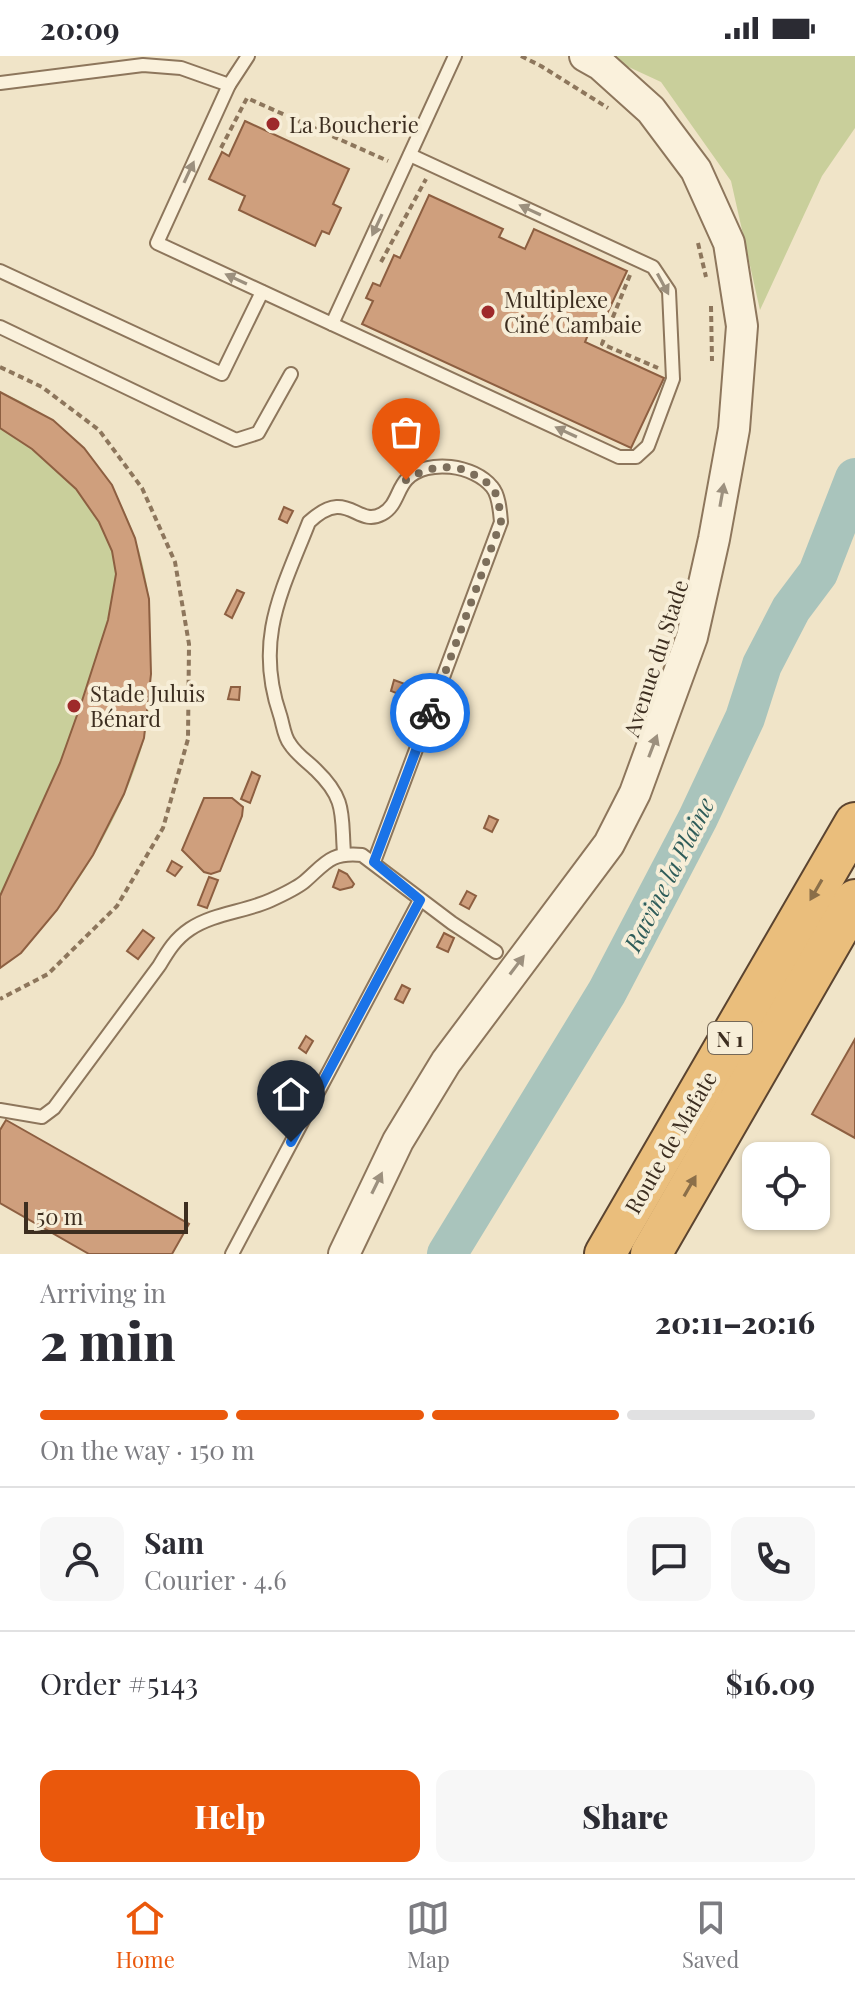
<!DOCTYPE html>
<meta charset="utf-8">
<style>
:root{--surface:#fff;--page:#f7f7f7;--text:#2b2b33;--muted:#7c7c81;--line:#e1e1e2;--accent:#ea580c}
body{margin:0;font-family:"Playfair Display",serif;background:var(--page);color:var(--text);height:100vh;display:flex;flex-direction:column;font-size:30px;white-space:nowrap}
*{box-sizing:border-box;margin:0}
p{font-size:26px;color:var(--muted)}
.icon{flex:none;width:44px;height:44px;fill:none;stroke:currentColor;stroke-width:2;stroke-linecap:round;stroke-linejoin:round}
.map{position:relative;height:1198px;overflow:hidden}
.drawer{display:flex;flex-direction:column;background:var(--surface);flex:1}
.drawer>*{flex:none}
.fabs{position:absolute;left:742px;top:1086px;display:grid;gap:16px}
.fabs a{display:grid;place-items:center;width:88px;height:88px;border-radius:16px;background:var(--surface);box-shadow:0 2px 6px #0004;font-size:40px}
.scale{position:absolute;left:24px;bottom:20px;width:164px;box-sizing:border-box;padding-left:8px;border:4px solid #3d2e20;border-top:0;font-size:22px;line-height:28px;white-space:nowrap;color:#3d2e20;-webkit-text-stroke:6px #f7eed8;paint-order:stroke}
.pin{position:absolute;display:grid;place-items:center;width:68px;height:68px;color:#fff;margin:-82px -34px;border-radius:50% 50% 50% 0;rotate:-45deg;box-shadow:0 0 8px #0007}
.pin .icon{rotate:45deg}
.courier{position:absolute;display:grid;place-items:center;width:80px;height:80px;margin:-40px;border:6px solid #1a73e8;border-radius:50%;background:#fff;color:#222;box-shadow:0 2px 10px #0007}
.headline em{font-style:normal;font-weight:800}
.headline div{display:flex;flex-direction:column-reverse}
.headline{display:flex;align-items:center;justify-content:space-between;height:136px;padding:0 40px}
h1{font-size:52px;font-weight:800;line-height:60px}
.bar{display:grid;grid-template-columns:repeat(4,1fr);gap:12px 8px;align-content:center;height:96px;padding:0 40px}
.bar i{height:10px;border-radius:6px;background:var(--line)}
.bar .on{background:var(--accent)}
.bar p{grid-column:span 4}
.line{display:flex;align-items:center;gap:20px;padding:0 40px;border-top:2px solid var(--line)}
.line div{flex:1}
.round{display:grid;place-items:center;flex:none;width:84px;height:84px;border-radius:16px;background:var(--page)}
.cta{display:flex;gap:16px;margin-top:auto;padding:16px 40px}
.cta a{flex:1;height:92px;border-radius:16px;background:var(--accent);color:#fff;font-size:32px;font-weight:800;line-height:92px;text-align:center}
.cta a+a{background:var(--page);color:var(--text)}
.status{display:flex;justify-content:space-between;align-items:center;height:56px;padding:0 40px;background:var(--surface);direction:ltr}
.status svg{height:22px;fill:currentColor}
.tab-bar{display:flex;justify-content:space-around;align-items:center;height:112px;border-top:2px solid var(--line);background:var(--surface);font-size:22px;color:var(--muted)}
.tab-bar a{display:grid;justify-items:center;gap:4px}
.tab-bar .on{color:var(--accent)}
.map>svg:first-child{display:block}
.green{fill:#c9cf9b}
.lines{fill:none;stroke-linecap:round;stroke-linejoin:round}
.river{stroke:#a9c4bc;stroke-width:40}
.building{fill:#cf9f7d;stroke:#8d5f41;stroke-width:2}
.service-casing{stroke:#8d765c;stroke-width:16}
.tertiary-casing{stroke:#8d765c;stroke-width:34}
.trunk-casing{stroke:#5b4430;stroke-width:44}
.path{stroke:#8d765c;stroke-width:4;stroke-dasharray:6 4;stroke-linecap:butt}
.service{stroke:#faf1dc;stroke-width:12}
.tertiary{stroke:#faf1dc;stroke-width:30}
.trunk{stroke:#eabe7c;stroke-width:40}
.oneway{fill:#9c907e}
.oneway2{fill:#8b6f49}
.done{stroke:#7c6e5b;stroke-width:8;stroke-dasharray:0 14.4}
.route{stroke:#1a73e8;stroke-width:10}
.poi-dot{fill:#9e2a2b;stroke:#f7eed8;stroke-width:3}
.labels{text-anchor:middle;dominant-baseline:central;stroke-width:8;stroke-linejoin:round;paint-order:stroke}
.shield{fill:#f7eed8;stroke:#756857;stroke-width:2}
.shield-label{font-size:20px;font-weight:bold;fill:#3d2e20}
.poi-label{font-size:22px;fill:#3d2e20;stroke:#f7eed8;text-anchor:start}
.street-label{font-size:22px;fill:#3d2e20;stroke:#f7eed8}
.water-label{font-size:24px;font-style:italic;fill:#2f5d5a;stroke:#f7eed8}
</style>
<div class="status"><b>20:09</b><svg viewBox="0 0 49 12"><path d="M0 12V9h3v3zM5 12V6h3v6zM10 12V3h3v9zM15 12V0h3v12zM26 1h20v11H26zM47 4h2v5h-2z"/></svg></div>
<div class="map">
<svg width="855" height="1198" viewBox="0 0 855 1198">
<rect width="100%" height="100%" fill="#f0e4c8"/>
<!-- green -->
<g class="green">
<polygon points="605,0 855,0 855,72 822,120 760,254 731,125 661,26"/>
<path d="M 0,336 C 87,370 138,452 149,543 C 151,559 150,576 150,592 C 151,621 151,654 144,683 C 126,756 61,868 0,912 Z"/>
</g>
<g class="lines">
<!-- river -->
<polyline class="river" points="447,1198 607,936 698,762 745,662 762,609 791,553 818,517 855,422"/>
</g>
<!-- building -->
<g class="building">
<polygon points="245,65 349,113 333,148 341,152 329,178 322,175 315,190 239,154 245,140 209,123 222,96 229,100"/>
<polygon points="429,139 503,173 499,181 525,193 534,173 627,215 600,273 592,269 585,286 664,322 631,392 362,268 373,245 366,242 373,227 380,230 394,199 400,202"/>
<polygon points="0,336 53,364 84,392 112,429 135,482 149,543 151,618 144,682 124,738 93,799 57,854 21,897 0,912 0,840 60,707 81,648 108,564 116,518 112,495 99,466 76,433 32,393 0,372"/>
<polygon points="284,451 293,455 287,467 279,463"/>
<polygon points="237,534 244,537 232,562 225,558"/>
<polygon points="394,624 405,628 401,639 391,635"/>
<polygon points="231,631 240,631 239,644 228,643"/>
<polygon points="252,716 260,720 250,747 241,743"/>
<polygon points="204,742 232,742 243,751 242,760 220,815 211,818 204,816 182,794"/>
<polygon points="489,760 498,764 492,776 484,772"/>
<polygon points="172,805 182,811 175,820 167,815"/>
<polygon points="339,814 347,818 354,828 352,831 340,834 333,831"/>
<polygon points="209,821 218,824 207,852 198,849"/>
<polygon points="467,835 476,840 469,853 460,848"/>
<polygon points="143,874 154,882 138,903 127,895"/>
<polygon points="444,877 454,882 448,896 437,891"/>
<polygon points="402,929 410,933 403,947 395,943"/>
<polygon points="306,980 313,985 306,997 299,992"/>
<polygon points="855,983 855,1082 812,1058"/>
<polygon points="6,1064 189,1168 172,1198 89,1198 0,1147 0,1074"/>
</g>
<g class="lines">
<!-- service casing -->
<g class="service-casing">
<g id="service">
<polyline points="248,0 229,29 157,187 619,401 636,401 648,390 673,323 669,235 653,211 410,99"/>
<polyline points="0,27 143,9 181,12 229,29"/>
<polyline points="0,215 222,318 262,236"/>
<polyline points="332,268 455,0"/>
<polyline points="0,271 236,384 258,377 291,318"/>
<path d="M 344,797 C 341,759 347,744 316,714 C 308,706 296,698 290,688 C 284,681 283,668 280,659 C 254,583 282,535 309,466 C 348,430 356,472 382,458 C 397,450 397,433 407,423 C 428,402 474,409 492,431 C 499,439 500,455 501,466 L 374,806"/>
<path d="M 0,1054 L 42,1061 L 54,1052 L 159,910 C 168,895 175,883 190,873 C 214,857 245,856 271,844 C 282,839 295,833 304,826 C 326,807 330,796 362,799 L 452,867 L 496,896"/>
<polyline points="232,1198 420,844"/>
</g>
</g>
<!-- tertiary casing -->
<g class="tertiary-casing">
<polyline id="tertiary" points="344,1198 398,1085 446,1006 609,788 635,737 692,581 714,483 734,373 742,270 729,187 696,114 651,54 601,9 585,0"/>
</g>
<!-- trunk casing -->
<g class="trunk-casing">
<g id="trunk">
<polyline points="605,1198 855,767"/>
<polyline points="651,1198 855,844"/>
</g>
</g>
<!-- path -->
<g class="path">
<polyline points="521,0 541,10 608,52"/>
<polyline points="221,92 247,42 388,105"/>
<polyline points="698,187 706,221"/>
<polyline points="381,206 426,123"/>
<polyline points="630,219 602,288 658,312"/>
<polyline points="711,250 712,305"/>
<polyline points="0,311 42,331 99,374 142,432 175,506 189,588 188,683 163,772 117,850 48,918 0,943"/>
</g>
<!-- service -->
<use href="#service" class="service"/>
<!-- tertiary -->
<use href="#tertiary" class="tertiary"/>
<!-- trunk -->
<use href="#trunk" class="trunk"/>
</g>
<!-- one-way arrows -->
<defs><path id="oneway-solid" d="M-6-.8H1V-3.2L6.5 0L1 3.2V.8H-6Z" transform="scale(2)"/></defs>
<g class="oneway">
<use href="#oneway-solid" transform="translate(189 116) rotate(-65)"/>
<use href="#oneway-solid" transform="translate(530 154) rotate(-155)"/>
<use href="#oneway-solid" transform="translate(377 169) rotate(115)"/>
<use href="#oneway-solid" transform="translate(236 223) rotate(-155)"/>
<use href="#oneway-solid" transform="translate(663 228) rotate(62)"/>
<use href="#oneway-solid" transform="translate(566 376) rotate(-155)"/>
<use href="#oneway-solid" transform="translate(722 439) rotate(-80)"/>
<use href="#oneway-solid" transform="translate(653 690) rotate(-69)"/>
<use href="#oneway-solid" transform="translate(517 909) rotate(-53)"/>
<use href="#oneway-solid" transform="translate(377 1127) rotate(-64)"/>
</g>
<g class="oneway2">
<use href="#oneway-solid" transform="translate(816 834) rotate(120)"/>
<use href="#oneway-solid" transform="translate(690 1130) rotate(-60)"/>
</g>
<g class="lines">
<!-- done -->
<path class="done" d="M 406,424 C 428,410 457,405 479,422 C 485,425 491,429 494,434 C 499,444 500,455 501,466 L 430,657"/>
<!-- route -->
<polyline class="route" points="291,1086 420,844 374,806 430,657"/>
</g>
<!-- markers -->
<g class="poi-dot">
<circle cx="273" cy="68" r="8"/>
<circle cx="488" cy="256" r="8"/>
<circle cx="74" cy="650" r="8"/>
</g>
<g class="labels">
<!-- shield labels -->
<rect class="shield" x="708" y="966" width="44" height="32" rx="6"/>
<g class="shield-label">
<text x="730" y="982">N 1</text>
</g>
<!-- poi labels -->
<g class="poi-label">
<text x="289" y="68">La Boucherie</text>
<text x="504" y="243">Multiplexe<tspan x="504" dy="25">Ciné Cambaie</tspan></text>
<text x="90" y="637">Stade Juluis<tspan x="90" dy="25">Bénard</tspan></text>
</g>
<!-- street labels -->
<g class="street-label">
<text transform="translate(655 602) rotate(-72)">Avenue du Stade</text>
<text transform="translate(670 1086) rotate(-60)">Route de Mafate</text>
</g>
<!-- water labels -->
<g class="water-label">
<text transform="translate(668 818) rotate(-63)">Ravine la Plaine</text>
</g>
</g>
</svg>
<div class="fabs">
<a><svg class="icon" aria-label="locate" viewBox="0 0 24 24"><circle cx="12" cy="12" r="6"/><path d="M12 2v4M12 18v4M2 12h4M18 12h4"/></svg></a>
</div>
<div class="scale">50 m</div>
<div class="pin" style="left:406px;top:424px;background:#ea580c"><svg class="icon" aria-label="bag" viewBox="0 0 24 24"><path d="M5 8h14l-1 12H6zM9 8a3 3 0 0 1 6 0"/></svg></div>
<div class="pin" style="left:291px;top:1086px;background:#1f2937"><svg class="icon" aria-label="home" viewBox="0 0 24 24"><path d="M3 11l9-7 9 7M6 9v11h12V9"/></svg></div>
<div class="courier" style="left:430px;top:657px"><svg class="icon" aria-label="bike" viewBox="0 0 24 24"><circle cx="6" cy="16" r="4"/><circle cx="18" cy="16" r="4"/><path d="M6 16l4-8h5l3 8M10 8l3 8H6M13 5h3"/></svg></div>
</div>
<section class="drawer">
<div class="headline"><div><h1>2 min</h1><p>Arriving in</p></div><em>20:11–20:16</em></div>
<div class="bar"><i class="on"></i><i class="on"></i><i class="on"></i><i></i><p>On the way · 150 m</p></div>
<div class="line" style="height:144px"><a class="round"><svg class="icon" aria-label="person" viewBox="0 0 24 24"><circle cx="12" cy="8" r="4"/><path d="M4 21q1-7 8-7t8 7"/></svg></a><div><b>Sam</b><p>Courier · 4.6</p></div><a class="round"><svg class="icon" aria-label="chat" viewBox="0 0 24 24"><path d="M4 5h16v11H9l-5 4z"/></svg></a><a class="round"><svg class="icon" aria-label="phone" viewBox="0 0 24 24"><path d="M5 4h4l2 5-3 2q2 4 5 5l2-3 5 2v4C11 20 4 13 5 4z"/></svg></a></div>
<div class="line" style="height:104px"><div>Order #5143</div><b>$16.09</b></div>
<div class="cta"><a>Help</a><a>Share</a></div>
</section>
<nav class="tab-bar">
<a class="on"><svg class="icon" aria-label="home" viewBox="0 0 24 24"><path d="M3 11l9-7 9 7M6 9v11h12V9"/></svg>Home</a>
<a><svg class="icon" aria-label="map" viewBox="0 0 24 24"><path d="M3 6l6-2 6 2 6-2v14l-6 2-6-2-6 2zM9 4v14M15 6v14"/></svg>Map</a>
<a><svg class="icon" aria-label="saved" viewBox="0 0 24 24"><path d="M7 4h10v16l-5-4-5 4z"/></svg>Saved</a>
</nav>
